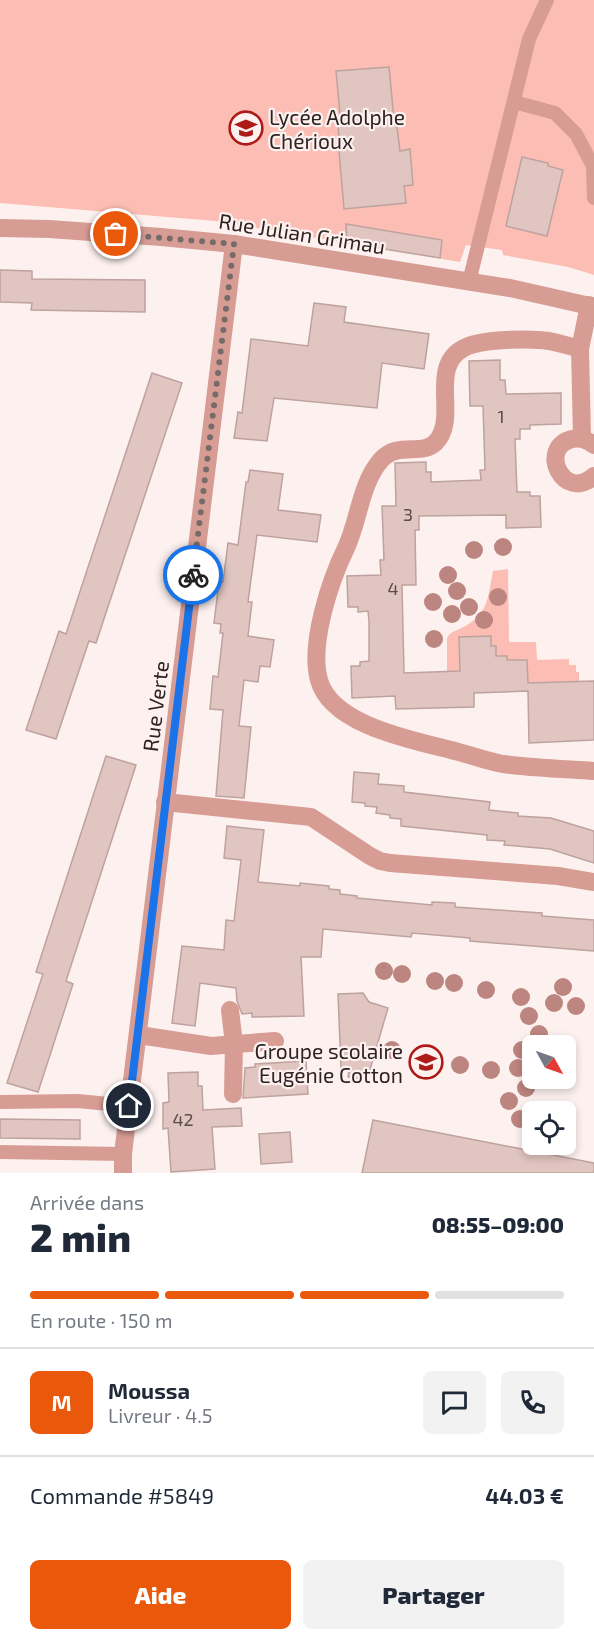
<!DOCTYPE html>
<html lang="fr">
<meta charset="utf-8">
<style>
:root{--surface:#fff;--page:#f2f2f3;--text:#1f2937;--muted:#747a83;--line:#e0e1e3;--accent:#ea580c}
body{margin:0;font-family:"Exo 2",sans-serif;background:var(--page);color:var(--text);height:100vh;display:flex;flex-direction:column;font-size:22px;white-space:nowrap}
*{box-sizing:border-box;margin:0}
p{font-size:20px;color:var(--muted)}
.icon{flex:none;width:33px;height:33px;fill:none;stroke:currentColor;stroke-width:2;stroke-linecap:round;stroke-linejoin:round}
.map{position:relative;height:1173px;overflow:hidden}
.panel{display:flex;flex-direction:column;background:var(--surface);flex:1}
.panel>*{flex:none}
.needle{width:39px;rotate:130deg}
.buttons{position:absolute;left:522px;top:1035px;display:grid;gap:12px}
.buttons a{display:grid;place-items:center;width:54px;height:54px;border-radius:9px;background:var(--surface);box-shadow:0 3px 9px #0003;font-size:30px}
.pin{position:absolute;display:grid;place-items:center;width:51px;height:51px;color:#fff;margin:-26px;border:3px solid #fff;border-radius:50%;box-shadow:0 2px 6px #0007}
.courier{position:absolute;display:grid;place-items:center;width:60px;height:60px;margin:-30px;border:4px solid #1a73e8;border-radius:50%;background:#fff;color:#222;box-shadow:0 2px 8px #0007}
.head em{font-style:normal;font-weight:800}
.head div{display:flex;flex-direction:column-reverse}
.head{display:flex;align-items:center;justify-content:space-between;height:102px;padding:0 30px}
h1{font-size:39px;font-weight:800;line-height:45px}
.bar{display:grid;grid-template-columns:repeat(4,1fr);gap:9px 6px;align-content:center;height:72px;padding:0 30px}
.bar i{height:8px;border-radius:4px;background:var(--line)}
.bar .selected{background:var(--accent)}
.bar p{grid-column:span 4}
.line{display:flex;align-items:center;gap:15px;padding:0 30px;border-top:2px solid var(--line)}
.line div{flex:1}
.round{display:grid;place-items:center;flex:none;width:63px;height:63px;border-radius:9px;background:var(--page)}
.action{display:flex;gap:12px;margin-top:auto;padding:12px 30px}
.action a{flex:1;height:69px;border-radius:9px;background:var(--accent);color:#fff;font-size:24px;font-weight:800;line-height:69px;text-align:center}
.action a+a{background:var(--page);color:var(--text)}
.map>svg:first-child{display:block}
.green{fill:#fcbeb4}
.building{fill:#e1c5c0;stroke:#bda29e;stroke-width:1.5}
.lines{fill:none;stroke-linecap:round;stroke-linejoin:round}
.lane{stroke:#d79d94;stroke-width:14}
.street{stroke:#d79d94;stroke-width:18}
.tree{fill:#bd857f}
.done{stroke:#766b69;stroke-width:6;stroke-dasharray:0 10.8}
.route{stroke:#1a73e8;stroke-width:8}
.labels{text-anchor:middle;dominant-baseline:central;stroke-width:4.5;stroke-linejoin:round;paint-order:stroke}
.number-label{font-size:18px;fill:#5a4c49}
.poi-label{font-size:21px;fill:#2d2321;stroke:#fdf1ef;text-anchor:start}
.street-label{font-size:21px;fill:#2d2321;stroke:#fdf1ef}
</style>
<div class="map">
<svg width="594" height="1173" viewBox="0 0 594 1173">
<rect width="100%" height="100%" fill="#fdf1ef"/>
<!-- green -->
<g class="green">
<polygon points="0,0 594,0 594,275 568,267 503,255 502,250 466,245 460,262 215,221 0,203"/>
<path d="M 508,569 L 509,642 L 536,642 L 537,660 L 569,659 L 569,665 L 576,665 L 576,672 L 579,672 L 579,681 L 527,683 L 507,660 L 507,656 L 496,656 L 496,646 L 491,646 L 490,636 L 459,637 L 460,671 L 447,671 L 447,638 C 451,630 460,630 467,625 C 489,612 488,595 493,571 Z"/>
</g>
<!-- building -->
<g class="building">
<polygon points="389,67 394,120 396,119 400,151 410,149 413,185 404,186 406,203 344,209 338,139 339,139 338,124 341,124 336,71"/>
<polygon points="522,157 548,163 548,166 563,170 547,236 506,226"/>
<polygon points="346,224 442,240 440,258 347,243"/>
<polygon points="0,270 32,271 32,279 145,280 145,312 31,310 32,303 0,302"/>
<polygon points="314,303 346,307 344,322 429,334 424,369 382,363 377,408 274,398 267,441 234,438 238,412 242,413 251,339 308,346"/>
<polygon points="500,360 500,380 505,380 506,394 561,393 561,424 530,425 530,429 520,429 520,439 515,439 517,492 530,492 530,496 540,496 541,527 506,528 506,515 419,516 419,530 415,530 416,585 402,585 404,673 460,671 459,637 491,636 491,646 496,646 496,656 507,656 507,660 527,660 528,683 594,681 594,740 529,743 528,691 474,693 474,707 396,709 395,696 352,698 351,666 360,666 360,662 369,661 369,621 368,611 358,612 358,607 348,607 347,576 381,575 380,560 384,560 382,506 396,506 395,463 426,462 426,472 431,472 431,482 481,480 480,470 485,470 483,406 470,406 469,361"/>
<polygon points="152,373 182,383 96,643 89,641 56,739 26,730 59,631 66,634"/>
<polygon points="250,470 283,474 278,510 321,515 317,542 257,535 248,602 252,602 248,636 274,640 270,667 260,666 258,682 244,680 239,726 251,727 244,798 216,796 223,710 210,709 213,676 218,677 223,633 220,633 221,624 214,623 219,582 223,582 228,543 238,545 246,482 248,482"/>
<polygon points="106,756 136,765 66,981 73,984 38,1092 7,1083 43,974 36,972"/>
<polygon points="354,772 379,774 378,784 404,786 404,792 490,802 489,810 518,813 518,816 551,818 594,831 594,863 550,849 504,845 505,841 487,840 487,835 401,826 401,819 390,818 390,815 376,813 377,807 365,806 365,803 352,802"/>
<polygon points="227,826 264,830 258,882 300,886 300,883 329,886 329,889 340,890 340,894 357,896 357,898 432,905 432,902 455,903 455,907 542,913 542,916 594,920 594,951 470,941 470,938 412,933 411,937 323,929 321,957 301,957 304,1016 252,1017 252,1013 242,1014 237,1001 236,988 200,983 195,1026 172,1023 182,946 224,950 226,920 234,921 241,860 224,858"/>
<polygon points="363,993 369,1002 388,1008 367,1080 348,1077 349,1072 341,1069 338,994"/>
<polygon points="306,1061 308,1094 243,1098 245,1068 255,1067 255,1064"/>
<polygon points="198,1072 198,1086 202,1086 203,1110 241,1108 242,1126 212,1127 215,1169 171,1172 168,1128 163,1129 163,1103 169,1102 168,1073"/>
<polygon points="0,1119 80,1120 80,1139 0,1138"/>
<polygon points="373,1120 594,1163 594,1173 362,1173"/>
<polygon points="290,1132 292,1162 261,1164 259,1134"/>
</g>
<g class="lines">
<!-- lane -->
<g class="lane">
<polyline points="514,102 555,113 576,134 593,166 594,198"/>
<polyline points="469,282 529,39 547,0"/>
<polyline points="0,1102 78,1101 129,1106"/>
<polyline points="0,1152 123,1154"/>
</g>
<!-- street -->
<g class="street">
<polyline points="0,228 49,229 161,237 234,244 510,288 594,307"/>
<path d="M 580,349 C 570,346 559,343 549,341 C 530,338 480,339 464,348 C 427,367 460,419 435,443 C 421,456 398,441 381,460 C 360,484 359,521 346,548 C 330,581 309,644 319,680 C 331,725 412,740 451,750 C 468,754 486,761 503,764 C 533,768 564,769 594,771"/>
<polyline points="582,438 580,349 589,305"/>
<path d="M 594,445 C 587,440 581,437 572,439 C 537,448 564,503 594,476"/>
<polyline points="165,802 311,817 370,856 380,861 390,863 558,876 594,882"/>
<polyline points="230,1010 234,1044 233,1094"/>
<polyline points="139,1035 211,1046 275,1041"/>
<polyline points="123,1173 123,1154 234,244"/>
</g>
</g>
<!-- trees -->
<g class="tree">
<circle cx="503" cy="547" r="9"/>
<circle cx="474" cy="550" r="9"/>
<circle cx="448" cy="575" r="9"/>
<circle cx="457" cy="591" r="9"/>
<circle cx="498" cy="597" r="9"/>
<circle cx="433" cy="602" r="9"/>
<circle cx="469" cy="607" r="9"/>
<circle cx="452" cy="614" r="9"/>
<circle cx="484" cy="620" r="9"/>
<circle cx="434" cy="639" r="9"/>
<circle cx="384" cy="971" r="9"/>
<circle cx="402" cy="974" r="9"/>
<circle cx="435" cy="981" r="9"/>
<circle cx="454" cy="983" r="9"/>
<circle cx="563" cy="987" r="9"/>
<circle cx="486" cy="990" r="9"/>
<circle cx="521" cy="997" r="9"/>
<circle cx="554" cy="1003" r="9"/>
<circle cx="576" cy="1006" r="9"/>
<circle cx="529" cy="1016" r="9"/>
<circle cx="539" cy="1034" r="9"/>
<circle cx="392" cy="1050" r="9"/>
<circle cx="522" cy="1050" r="9"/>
<circle cx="426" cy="1057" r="9"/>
<circle cx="460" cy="1065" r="9"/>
<circle cx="518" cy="1068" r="9"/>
<circle cx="491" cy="1070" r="9"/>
<circle cx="526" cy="1088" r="9"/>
<circle cx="509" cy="1101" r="9"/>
<circle cx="520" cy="1119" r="9"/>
</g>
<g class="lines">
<!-- done -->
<polyline class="done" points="116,234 234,244 193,575"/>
<!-- route -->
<polyline class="route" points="129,1106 193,575"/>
</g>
<!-- icons -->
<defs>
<g id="school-ring" transform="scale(1.725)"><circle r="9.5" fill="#fdf1ef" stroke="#ad1b17" stroke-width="1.5"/><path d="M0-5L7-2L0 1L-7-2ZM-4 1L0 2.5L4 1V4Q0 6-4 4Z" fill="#ad1b17"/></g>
</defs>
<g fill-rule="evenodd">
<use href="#school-ring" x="246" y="128"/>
<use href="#school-ring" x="426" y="1062"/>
</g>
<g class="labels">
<!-- number labels -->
<g class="number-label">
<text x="501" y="416">1</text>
<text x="408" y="514">3</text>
<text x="393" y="588">4</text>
<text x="183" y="1119">42</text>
</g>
<!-- poi labels -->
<g class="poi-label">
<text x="269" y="116">Lycée Adolphe<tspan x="269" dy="24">Chérioux</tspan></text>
<text x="403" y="1050" text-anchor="end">Groupe scolaire<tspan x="403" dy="24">Eugénie Cotton</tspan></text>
</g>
<!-- street labels -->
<g class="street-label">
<text transform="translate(302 233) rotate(9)">Rue Julian Grimau</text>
<text transform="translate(155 706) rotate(-83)">Rue Verte</text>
</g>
</g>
</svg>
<div class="buttons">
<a><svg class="needle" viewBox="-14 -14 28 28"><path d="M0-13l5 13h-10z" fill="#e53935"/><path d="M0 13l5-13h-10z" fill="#747a83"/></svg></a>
<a><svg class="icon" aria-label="locate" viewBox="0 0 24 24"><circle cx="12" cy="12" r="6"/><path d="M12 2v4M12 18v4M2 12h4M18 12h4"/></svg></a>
</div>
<div class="pin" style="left:116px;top:234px;background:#ea580c"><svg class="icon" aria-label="bag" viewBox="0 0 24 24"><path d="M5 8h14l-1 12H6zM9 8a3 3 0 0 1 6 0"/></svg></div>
<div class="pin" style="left:129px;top:1106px;background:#1f2937"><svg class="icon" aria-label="home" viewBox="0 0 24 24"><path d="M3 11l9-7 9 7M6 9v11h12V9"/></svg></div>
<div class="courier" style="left:193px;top:575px"><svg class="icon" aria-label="bike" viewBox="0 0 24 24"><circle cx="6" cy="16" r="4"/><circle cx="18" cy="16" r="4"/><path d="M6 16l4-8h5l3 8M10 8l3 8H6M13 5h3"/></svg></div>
</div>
<section class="panel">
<div class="head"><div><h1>2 min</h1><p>Arrivée dans</p></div><em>08:55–09:00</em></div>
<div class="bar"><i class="selected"></i><i class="selected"></i><i class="selected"></i><i></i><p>En route · 150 m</p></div>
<div class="line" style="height:108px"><b class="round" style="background:var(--accent);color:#fff">M</b><div><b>Moussa</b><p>Livreur · 4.5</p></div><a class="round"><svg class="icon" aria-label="chat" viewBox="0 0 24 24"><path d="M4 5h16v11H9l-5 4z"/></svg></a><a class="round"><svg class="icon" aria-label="phone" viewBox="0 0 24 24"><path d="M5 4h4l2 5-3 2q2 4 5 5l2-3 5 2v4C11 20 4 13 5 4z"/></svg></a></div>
<div class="line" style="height:78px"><div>Commande #5849</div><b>44.03 €</b></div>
<div class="action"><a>Aide</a><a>Partager</a></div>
</section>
